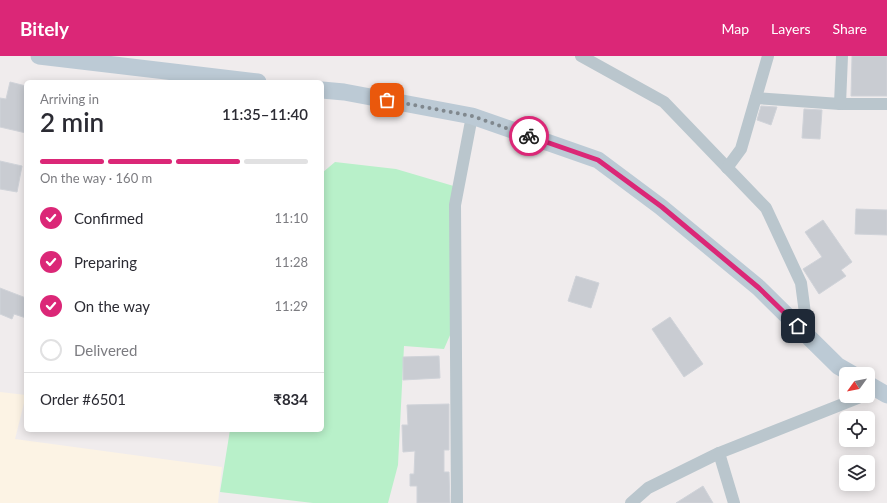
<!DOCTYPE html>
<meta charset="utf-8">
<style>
:root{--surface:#fff;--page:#f7f7f7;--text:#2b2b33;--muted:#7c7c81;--line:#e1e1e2;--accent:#db2777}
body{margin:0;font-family:Lato,sans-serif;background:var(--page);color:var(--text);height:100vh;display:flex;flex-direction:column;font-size:15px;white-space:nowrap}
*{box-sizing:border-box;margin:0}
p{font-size:13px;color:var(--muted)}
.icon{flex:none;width:22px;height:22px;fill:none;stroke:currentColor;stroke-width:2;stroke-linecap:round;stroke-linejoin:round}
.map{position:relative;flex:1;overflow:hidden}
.drawer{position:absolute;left:24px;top:24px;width:300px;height:352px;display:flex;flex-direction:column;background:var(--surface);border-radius:6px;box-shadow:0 2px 10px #0003}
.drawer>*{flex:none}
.needle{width:26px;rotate:237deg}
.fabs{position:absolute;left:839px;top:311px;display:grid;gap:8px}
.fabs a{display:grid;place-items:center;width:36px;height:36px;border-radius:6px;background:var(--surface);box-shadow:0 2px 10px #0003;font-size:20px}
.pin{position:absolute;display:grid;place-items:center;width:34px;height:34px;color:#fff;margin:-17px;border-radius:8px;box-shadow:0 2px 6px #0006}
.courier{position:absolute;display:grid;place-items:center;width:40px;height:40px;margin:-20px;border:3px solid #db2777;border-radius:50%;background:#fff;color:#222;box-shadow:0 1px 5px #0007}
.headline em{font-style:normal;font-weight:600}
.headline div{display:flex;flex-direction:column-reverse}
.headline{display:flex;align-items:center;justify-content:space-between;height:68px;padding:0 16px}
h1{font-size:26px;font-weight:600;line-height:30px}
.bar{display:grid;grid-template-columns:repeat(4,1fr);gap:6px 4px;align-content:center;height:48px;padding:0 16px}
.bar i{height:5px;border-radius:3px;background:var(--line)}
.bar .current{background:var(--accent)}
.bar p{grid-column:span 4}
.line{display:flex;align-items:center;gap:10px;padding:0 16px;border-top:1px solid var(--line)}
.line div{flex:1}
ol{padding:0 16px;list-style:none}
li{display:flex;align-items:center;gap:12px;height:44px}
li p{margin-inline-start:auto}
li .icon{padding:4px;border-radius:50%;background:var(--accent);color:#fff;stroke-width:4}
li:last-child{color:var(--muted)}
li i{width:22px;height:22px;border:2px solid var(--line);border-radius:50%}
header{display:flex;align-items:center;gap:24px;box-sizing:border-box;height:56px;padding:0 20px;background:var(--accent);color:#fff}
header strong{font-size:19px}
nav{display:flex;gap:22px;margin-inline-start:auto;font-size:14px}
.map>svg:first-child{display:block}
.commercial{fill:#fcf3e4}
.green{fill:#b8f0c9}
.building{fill:#c9ccd2;stroke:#d0d3d9}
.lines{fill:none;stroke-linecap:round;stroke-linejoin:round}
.minor{stroke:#bac6cd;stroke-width:12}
.secondary{stroke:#bccad5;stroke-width:17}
.done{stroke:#80888e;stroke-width:4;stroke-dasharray:0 7.2}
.route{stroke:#db2777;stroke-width:5}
</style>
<header>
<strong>Bitely</strong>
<nav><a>Map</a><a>Layers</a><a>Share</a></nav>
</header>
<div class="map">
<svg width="887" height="447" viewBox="0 0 887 447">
<rect width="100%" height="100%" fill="#f0eced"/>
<!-- commercial -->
<polygon class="commercial" points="0,336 26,339 15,383 222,411 218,447 0,447"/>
<!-- green -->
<polygon class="green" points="335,106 396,113 457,131 461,254 444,293 404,290 398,409 388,447 313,447 220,436 230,374 322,374 322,117"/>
<!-- building -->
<g class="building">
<polygon points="852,0 887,0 887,40 851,40"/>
<polygon points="10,26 26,30 26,77 0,71 0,42 6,43"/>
<polygon points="761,50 777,51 771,69 757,64"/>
<polygon points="804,53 822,54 820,83 802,82"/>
<polygon points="0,105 22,110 17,136 0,133"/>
<polygon points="856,153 887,154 887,179 855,178"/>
<polygon points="823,164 852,206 841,214 846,220 819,238 803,213 822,201 805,176"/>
<polygon points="576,220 599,227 591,252 568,245"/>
<polygon points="0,232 26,242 26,262 14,258 12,263 0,258"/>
<polygon points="670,261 703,308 684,321 652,273"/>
<polygon points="439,300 440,322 403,324 403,301"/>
<polygon points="449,348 449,394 444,394 444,416 449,416 450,447 417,447 417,430 410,430 410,418 414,418 415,395 403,396 402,369 408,369 407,349"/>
<polygon points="703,430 713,447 676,447"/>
</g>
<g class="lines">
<!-- minor -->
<g class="minor">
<polyline points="581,0 664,46 766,152 801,227 808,280"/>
<polyline points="756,42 840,48 887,48"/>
<polyline points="840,48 842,0"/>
<polyline points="727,112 741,93 768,0"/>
<polyline points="719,397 734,447"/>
<polyline points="457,447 455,149 472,60"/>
<polyline points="631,447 648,432 719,397 858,342"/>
</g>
<!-- secondary -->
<g class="secondary">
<polyline points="39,0 258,26"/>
<polyline points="322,34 344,36 472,60 598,104 661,151 759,232 838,310 852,318"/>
<polyline points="868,328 887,339"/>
</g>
</g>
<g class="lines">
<!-- done -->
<polyline class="done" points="387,44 472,60 529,80"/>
<!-- route -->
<polyline class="route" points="529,80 598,104 662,151 759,232 798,270"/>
</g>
</svg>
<div class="fabs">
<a><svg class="needle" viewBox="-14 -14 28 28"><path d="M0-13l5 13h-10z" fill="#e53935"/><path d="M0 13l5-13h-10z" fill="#7c7c81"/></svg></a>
<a><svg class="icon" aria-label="locate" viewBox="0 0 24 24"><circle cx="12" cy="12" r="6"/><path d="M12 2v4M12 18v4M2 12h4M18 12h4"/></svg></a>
<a><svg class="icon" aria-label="layers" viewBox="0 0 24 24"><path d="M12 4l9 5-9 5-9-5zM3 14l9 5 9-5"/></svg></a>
</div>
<div class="pin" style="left:387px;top:44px;background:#ea580c"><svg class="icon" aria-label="bag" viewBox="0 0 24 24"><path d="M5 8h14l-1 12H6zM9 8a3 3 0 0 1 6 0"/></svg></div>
<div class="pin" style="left:798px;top:270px;background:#1f2937"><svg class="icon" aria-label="home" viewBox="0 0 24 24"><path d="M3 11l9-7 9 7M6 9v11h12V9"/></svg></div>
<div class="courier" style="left:529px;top:80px"><svg class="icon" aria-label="bike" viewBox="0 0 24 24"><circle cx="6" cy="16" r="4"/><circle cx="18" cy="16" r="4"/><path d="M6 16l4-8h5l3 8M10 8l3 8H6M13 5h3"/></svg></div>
<section class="drawer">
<div class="headline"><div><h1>2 min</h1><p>Arriving in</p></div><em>11:35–11:40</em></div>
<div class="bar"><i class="current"></i><i class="current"></i><i class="current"></i><i></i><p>On the way · 160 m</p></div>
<ol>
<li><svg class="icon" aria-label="check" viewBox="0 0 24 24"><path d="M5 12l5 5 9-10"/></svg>Confirmed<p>11:10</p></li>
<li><svg class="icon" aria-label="check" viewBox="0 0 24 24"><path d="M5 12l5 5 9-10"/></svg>Preparing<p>11:28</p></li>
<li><svg class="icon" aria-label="check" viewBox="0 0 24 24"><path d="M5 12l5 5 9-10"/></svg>On the way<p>11:29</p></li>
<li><i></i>Delivered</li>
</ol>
<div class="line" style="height:52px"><div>Order #6501</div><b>₹834</b></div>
</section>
</div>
